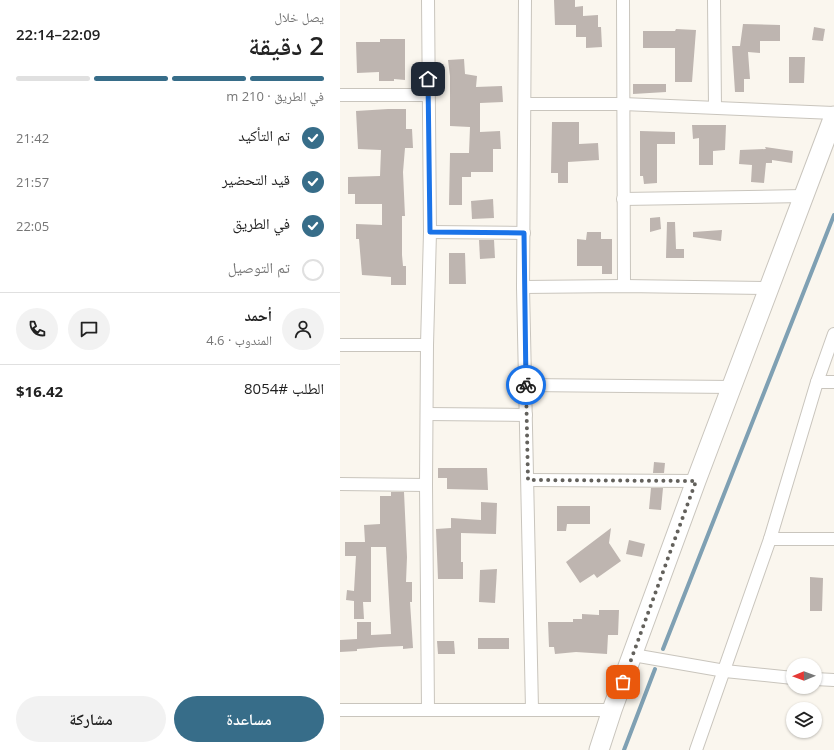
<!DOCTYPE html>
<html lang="ar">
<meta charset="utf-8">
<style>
:root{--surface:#fff;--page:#f2f2f2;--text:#222;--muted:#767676;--line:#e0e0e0;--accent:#376d89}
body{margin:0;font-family:"Open Sans","Noto Naskh Arabic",sans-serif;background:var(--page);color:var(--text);direction:rtl;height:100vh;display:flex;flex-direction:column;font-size:15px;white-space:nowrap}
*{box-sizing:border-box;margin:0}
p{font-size:13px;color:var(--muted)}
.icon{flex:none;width:22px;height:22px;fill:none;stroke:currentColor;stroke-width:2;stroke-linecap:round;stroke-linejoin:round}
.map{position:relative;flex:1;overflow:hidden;direction:ltr}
.details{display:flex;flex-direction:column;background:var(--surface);width:340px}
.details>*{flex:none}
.needle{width:26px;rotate:269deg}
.buttons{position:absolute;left:446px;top:658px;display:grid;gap:8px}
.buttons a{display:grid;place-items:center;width:36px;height:36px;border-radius:50%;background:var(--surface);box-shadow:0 1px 3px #0004;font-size:20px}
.pin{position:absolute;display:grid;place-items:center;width:34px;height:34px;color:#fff;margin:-17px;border-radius:8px;box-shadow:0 2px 6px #0006}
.courier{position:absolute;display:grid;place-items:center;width:40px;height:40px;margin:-20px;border:3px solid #1a73e8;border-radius:50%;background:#fff;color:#222;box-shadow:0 1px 5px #0007}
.head em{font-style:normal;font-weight:600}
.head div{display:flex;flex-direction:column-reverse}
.head{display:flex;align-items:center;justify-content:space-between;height:68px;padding:0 16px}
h1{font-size:26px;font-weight:600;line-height:30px}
.bar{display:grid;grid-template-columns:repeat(4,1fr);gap:6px 4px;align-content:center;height:48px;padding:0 16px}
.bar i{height:5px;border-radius:3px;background:var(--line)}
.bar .on{background:var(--accent)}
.bar p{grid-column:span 4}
.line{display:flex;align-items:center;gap:10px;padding:0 16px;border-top:1px solid var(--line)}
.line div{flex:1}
.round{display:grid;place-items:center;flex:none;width:42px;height:42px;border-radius:21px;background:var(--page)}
ol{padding:0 16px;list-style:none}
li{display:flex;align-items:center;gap:12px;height:44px}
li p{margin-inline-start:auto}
li .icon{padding:4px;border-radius:50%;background:var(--accent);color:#fff;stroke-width:4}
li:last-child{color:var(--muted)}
li i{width:22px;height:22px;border:2px solid var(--line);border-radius:50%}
.primary-button{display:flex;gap:8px;margin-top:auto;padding:8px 16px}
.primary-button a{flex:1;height:46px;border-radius:24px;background:var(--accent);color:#fff;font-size:16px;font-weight:600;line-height:46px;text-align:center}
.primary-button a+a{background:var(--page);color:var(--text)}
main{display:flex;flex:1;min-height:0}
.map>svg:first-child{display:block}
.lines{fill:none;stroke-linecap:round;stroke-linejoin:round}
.stream{stroke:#7fa0b3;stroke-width:4}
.building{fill:#beb5b0}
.minor-casing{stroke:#c9c5bd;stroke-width:14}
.primary-casing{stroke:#c9c5bd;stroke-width:21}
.minor{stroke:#fff;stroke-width:12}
.primary{stroke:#fff;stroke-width:19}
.done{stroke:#63615c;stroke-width:4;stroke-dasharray:0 7.2}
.route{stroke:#1a73e8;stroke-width:5}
</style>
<main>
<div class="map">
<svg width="494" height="750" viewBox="0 0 494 750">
<rect width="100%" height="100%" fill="#faf6ee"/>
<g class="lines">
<!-- stream -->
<g class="stream">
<polyline points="323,649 494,215"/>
<polyline points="284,750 315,669"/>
</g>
</g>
<!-- building -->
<g class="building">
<polygon points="214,0 235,0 235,7 243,6 243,16 258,15 258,27 261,27 262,47 246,48 246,37 236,37 236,25 215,25"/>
<polygon points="403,24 440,25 440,41 420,41 420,53 408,52 410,79 404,79 404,92 395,92 392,46 400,46"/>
<polygon points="474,27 485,29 483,41 472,40"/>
<polygon points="336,29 356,30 352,82 335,82 335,48 303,48 303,31 335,31"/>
<polygon points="40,39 65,39 65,80 54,79 54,81 39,81 39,72 17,73 16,42 40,42"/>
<polygon points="449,57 465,57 464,83 449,83"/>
<polygon points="124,59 125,74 137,76 136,87 162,86 163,102 140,103 140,132 160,131 161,149 153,149 153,172 131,172 131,177 122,177 122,205 109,205 110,153 129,153 130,127 110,126 110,76 108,60"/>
<polygon points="293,84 326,84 326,92 293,94"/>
<polygon points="48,109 66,109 66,129 72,129 73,148 65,148 63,172 65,216 62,216 62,255 63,266 66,266 66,285 51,285 51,277 22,275 19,239 16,239 16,224 42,225 42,204 15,204 15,194 8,194 8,177 40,176 41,150 18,149 16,111"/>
<polygon points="212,122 239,122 239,144 258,143 259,160 228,162 228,183 218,183 218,173 211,173"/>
<polygon points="352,125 386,125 385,150 373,151 373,165 359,165 359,138 353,139"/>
<polygon points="300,131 335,132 335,144 317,144 317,183 304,184 303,176 300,176"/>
<polygon points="425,147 453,151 452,163 432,160 432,163 426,163 424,183 411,182 412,165 399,164 400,150 426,149"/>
<polygon points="153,199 154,218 132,219 131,201"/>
<polygon points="320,217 321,229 310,232 310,218"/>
<polygon points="327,222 335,222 336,249 344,249 344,258 326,258"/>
<polygon points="382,230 381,241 353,237 353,232"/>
<polygon points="247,232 261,232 261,239 272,239 272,274 262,274 262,266 237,266 237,239 246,240"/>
<polygon points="139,240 154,240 155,258 140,259"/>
<polygon points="109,253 125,253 126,284 109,284"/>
<polygon points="314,462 325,463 324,473 313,473"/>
<polygon points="98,468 147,468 148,490 107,489 107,478 98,478"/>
<polygon points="311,488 323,488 321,510 309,509"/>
<polygon points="51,492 64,492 67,557 66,582 72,582 72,602 70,602 73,648 63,649 63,646 41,647 17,649 17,651 0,652 0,640 17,639 17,622 31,622 31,635 51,634 46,547 31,547 31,602 23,602 24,619 14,619 14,601 6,600 7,590 14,591 16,556 5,556 5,542 25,542 24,525 40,524 40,496 51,496"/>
<polygon points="141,502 157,503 156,534 121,533 121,562 123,562 123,579 98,579 96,529 111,528 111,518 141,520"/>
<polygon points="217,506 250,506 250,524 227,524 226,531 217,531"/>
<polygon points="271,528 269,543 281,561 257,578 254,574 240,583 226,562"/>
<polygon points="289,540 305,544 302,557 286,554"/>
<polygon points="157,569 155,603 139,602 140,570"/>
<polygon points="470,577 483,578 482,611 470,611"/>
<polygon points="259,610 279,610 278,635 268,635 267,654 236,652 215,654 214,647 209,647 208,622 233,622 233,619 242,619 242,614 259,615"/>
<rect x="138" y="638" width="31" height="11"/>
<polygon points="97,641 114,641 115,654 98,654"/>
</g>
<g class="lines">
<!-- minor casing -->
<g class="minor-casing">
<g id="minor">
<polyline points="88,0 90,232 87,345 86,485 88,709"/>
<polyline points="185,0 183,287 192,709"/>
<polyline points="283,0 284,286"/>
<polyline points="374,0 375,107"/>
<polyline points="0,95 88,95"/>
<polyline points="186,104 283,104 494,113"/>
<polyline points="283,199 464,196"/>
<polyline points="90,232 184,233"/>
<polyline points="183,287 284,286 429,288"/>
<polyline points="0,345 87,345"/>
<polyline points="477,382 494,382"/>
<polyline points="186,385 392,387"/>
<polyline points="87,414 186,415"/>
<polyline points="188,480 356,481"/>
<polyline points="0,484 86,485"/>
<polyline points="430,539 494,539"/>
<polyline points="293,655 385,671 453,678"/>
<polyline points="475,679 494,680"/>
<polyline points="0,710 272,710"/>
<polyline points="356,750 430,539 477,382 494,334"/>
</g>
</g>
<!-- primary casing -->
<g class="primary-casing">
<polyline id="primary" points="259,750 272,710 356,481 494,116"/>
</g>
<!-- minor -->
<use href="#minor" class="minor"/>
<!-- primary -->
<use href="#primary" class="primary"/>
</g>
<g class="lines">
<!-- done -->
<polyline class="done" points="186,385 188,480 356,481 283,682"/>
<!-- route -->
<polyline class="route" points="88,79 90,232 184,233 186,385"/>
</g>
</svg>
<div class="buttons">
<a><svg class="needle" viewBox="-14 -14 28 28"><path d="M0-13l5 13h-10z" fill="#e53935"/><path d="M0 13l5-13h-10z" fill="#767676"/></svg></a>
<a><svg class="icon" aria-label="layers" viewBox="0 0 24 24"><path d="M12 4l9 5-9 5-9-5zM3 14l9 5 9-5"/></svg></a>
</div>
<div class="pin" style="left:283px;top:682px;background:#ea580c"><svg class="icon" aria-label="bag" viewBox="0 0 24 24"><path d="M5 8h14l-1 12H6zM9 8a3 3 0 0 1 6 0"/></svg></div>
<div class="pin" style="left:88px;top:79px;background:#1f2937"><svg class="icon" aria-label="home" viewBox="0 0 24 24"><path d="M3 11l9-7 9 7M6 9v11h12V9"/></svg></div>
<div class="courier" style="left:186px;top:385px"><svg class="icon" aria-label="bike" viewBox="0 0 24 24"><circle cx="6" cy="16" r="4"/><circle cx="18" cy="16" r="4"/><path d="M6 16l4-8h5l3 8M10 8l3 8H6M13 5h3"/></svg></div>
</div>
<section class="details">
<div class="head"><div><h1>2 دقيقة</h1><p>يصل خلال</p></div><em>22:09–22:14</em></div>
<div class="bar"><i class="on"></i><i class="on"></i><i class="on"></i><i></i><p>في الطريق · 210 m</p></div>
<ol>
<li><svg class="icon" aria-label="check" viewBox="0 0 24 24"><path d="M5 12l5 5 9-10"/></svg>تم التأكيد<p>21:42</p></li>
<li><svg class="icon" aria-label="check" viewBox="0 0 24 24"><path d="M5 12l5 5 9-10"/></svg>قيد التحضير<p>21:57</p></li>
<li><svg class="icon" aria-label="check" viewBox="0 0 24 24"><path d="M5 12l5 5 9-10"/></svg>في الطريق<p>22:05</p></li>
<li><i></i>تم التوصيل</li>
</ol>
<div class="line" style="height:72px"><a class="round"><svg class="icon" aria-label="person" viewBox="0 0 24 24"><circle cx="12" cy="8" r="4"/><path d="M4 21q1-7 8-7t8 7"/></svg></a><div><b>أحمد</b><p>المندوب · 4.6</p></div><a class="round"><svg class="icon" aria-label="chat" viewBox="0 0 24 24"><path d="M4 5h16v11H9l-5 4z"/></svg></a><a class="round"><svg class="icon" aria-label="phone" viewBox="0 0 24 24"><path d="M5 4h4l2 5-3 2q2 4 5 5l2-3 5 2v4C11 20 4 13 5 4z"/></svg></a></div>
<div class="line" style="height:52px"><div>الطلب #8054</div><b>$16.42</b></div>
<div class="primary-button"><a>مساعدة</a><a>مشاركة</a></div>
</section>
</main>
